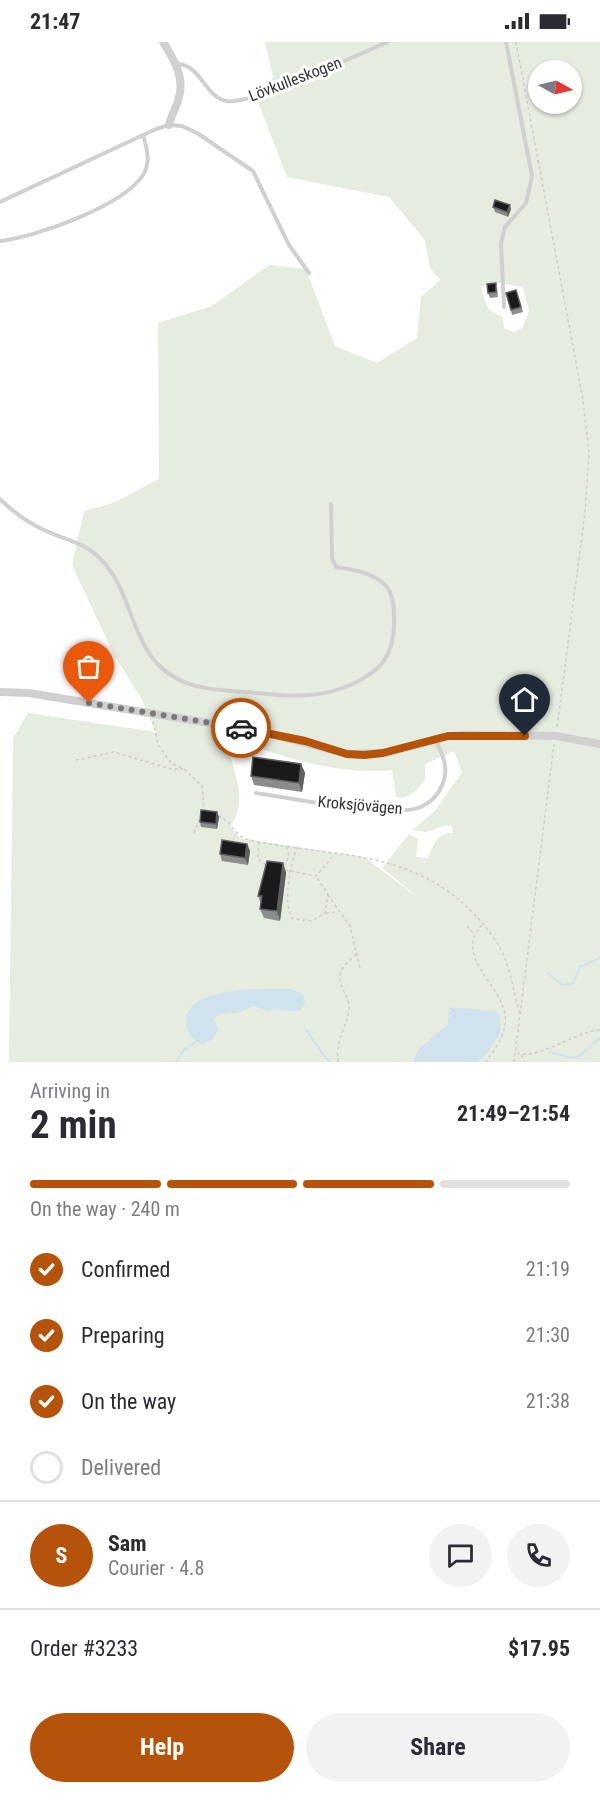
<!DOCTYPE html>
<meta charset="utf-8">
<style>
:root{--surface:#fff;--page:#f2f2f3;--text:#2b2b33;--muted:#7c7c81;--line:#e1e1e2;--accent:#b45309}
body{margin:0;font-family:"Roboto Condensed",sans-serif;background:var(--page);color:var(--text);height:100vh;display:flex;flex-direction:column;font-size:22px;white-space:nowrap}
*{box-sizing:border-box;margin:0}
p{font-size:20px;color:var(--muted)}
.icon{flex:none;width:33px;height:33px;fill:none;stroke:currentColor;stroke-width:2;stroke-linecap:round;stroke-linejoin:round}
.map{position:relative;height:1020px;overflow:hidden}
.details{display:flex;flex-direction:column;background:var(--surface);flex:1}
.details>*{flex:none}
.needle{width:39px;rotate:98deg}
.buttons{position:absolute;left:528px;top:18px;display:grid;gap:12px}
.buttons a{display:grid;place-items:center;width:54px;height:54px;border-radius:50%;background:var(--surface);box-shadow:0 2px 4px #0004;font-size:30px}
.pin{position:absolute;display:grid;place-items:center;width:51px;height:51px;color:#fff;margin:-62px -26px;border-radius:50% 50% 50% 0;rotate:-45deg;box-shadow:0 0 6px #0007}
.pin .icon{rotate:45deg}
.courier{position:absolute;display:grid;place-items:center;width:60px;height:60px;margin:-30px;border:4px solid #b45309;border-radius:50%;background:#fff;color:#222;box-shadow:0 2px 8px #0007}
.head em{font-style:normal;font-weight:700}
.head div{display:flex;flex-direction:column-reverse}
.head{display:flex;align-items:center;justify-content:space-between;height:102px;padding:0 30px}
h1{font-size:39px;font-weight:700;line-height:45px}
.bar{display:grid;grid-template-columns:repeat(4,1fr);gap:9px 6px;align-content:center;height:72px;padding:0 30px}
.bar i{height:8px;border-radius:4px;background:var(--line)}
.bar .on{background:var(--accent)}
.bar p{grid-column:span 4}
.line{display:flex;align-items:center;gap:15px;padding:0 30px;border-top:2px solid var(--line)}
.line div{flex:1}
.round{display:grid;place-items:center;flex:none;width:63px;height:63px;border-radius:32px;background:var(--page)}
ol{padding:0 30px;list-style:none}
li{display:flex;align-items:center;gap:18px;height:66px}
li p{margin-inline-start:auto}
li .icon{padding:6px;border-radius:50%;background:var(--accent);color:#fff;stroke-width:4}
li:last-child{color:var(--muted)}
li i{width:33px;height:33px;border:3px solid var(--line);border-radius:50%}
.primary-button{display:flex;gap:12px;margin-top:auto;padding:12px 30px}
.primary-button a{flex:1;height:69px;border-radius:36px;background:var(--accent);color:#fff;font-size:24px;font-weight:700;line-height:69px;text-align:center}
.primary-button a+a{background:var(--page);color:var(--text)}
.status{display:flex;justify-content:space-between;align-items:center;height:42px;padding:0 30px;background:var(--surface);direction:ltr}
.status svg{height:16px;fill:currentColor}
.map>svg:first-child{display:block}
.green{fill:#e6ecdf;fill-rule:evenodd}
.water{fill:#cfe2ee}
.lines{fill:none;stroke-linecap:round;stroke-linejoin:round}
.stream{stroke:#cfe2ee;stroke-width:2}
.path{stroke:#cdcdcd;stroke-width:1.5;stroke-dasharray:3 3;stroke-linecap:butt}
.service{stroke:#d0d0d0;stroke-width:4}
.minor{stroke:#d0d0d0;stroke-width:8}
.wall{fill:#8c8c8c}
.shaded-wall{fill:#5f5f5f}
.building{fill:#1a1a1a;stroke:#5f5f5f;stroke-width:1.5}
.done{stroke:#7a7a7a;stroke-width:6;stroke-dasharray:0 10.8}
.route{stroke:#b45309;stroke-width:8}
.labels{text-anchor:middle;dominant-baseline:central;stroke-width:6;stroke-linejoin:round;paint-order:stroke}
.street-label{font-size:16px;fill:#333;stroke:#fff}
</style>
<div class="status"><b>21:47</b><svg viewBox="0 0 49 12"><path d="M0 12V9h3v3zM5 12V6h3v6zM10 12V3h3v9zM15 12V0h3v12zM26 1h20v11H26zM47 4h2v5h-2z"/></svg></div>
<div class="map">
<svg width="600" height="1020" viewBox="0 0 600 1020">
<rect width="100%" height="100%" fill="#fff"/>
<!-- green -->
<path class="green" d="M 265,0 L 600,0 L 600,1020 L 9,1020 L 13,696 L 28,671 L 156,690 L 141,656 L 114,613 L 72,523 L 84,469 L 113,461 L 159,437 L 158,281 L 212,264 L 269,223 L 306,227 L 335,304 L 377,321 L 417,296 L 421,255 L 440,238 L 430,226 L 425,198 L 389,155 L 287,135 L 258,60 L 273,35 ZM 538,28 L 572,28 L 572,62 L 538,62 ZM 493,240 L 523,245 L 529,269 L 522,286 L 514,290 L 504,286 L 503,275 C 487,270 485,261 481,245 ZM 262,707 C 304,722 349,732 392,728 L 396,755 C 410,758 416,748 425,738 L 425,722 L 454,709 L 462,730 L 435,769 L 412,788 L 426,790 L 446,783 L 452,785 L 453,791 C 436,791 434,802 428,816 L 416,815 L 418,797 L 409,792 L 382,826 L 420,857 L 364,815 L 240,796 L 230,784 C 247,763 237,738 230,714 Z"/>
<!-- water -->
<g class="water">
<path d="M 289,947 L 303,952 L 305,960 L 301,968 C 289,971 279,965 268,969 L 253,964 L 240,970 L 217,973 L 214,978 L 218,988 L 213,997 L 203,1002 C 194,999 187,991 186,982 C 182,944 264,947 289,947 Z"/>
<path d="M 449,965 L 496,969 C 510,987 491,1007 478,1020 L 413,1020 L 418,1008 L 448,982 Z"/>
</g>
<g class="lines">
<!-- stream -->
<g class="stream">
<polyline points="548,931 562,943 573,941 580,925 600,916"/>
<path d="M 306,988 C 315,999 320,1011 330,1020"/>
<path d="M 550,1010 C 584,1020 574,1017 600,996"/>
<polyline points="176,1020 183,1009 197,999"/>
</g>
<!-- path -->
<g class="path">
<polyline points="516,0 583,358 589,412 585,470 557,686"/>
<polyline points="153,680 158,702 171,721 184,727 202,744 204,767 208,770"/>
<polyline points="76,718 114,710 171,727 183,727"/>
<path d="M 218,774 C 229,777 234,792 246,797 C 325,816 401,804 466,864 C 482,879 498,898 506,919 C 512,936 515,955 520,973"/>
<polyline points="194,791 201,773"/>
<polyline points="259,800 258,817 266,823"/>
<path d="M 298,805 C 290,818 282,865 293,877 L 312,879 L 325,871 L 328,852 L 316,834"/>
<polyline points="284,824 289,814 286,804"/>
<polyline points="285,828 316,834 335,812"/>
<polyline points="328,853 350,884 360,926"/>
<polyline points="326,871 338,870"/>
<path d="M 482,883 C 450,917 511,947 505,983 C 503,997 493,1009 486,1020"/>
<polyline points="467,884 473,891"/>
<polyline points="453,967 455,976"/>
<path d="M 517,1011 C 537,1019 576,989 600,988"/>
<polyline points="522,1013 524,1020"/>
<path d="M 338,1020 C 335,995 348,986 349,965 C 349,954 338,945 340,933 C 341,925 351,917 357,911"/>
<polyline points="514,1020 554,702"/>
</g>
<!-- service -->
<g class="service">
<path d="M 177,22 C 202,23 204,55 227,59 C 254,63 358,12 388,0"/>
<polyline points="0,160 156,87 169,83 182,84 197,91 253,129 289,203 309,231"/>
<path d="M 0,199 C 36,195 123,164 143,133 C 151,121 147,106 143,93"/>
<polyline points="504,265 501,202 505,185 526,161 532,134 506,0"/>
<path d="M 0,457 C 10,467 23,477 36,484 C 62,499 85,497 106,523 C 135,558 132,613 176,636 C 197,648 223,648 246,650 C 279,653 313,658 345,645 C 381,631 396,613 394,574 C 394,564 393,552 386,544 C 372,530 354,528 336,525 L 332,516 L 331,462"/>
<path d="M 256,751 C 292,756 391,777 421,765 C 432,760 439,752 443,741 C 449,725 443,713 435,698"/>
</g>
<!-- minor -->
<g class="minor">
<path d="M 163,0 C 173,16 185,35 179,55 C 177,65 171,73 169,83"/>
<polyline points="0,650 29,651 263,690 347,712 383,711 448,694 465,693 556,694 600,702"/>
</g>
</g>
<!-- wall -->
<g class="wall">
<polygon points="493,165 511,167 508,175 495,170"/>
<polygon points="497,246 498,255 490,256 488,251"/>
<polygon points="516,248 523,270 512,273 511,268"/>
<polygon points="301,722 305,731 302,750 254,743 251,734"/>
<polygon points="219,775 217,787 201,785 200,780"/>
<polygon points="247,802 250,809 248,823 222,819 220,812"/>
<polygon points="283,821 286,831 280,879 264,876 260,867 261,862 258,854"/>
</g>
<!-- shaded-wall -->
<g class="shaded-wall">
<polygon points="510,163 511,167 508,175 507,170"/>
<polygon points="301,722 305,731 302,750 299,741"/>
<polygon points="217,770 219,775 217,787 216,782"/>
<polygon points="247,802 250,809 248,823 245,816"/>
<polygon points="283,821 286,831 280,879 277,869"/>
</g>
<!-- building -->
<g class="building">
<polygon points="495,158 510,163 507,170 493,165"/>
<polygon points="496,241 496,250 488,251 487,242"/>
<polygon points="516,248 521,265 511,268 506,251"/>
<polygon points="253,715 301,722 299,741 251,734"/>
<polygon points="201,768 217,770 216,782 200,780"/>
<polygon points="222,798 247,802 245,816 220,812"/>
<polygon points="267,819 283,821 277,869 260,867 262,854 258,854"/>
</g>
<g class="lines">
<!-- done -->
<polyline class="done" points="89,661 241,686"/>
<!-- route -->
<polyline class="route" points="241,686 305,699 347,712 364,713 383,711 448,694 525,694"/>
</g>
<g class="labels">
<!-- street labels -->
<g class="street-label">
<text transform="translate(295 37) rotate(-21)">Lövkulleskogen</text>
<text transform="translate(360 763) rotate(5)">Kroksjövägen</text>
</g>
</g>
</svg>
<div class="buttons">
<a><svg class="needle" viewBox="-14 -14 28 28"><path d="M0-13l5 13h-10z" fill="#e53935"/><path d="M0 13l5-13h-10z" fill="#7c7c81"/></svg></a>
</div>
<div class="pin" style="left:89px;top:661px;background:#ea580c"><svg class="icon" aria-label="bag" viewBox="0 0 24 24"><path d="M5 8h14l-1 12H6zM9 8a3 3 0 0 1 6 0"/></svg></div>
<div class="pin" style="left:525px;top:694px;background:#1f2937"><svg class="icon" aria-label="home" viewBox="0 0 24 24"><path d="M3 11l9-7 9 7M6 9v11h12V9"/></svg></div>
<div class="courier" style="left:241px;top:686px"><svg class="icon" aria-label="car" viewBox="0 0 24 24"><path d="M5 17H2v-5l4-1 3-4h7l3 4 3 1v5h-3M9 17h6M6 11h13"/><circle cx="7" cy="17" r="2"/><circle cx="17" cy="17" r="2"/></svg></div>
</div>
<section class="details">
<div class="head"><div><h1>2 min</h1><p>Arriving in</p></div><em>21:49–21:54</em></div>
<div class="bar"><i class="on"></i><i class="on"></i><i class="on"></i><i></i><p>On the way · 240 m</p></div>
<ol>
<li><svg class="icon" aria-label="check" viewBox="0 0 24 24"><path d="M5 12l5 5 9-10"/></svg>Confirmed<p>21:19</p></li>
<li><svg class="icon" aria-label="check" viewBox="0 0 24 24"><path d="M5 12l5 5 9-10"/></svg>Preparing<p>21:30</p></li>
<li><svg class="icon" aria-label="check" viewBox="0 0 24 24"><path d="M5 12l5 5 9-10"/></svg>On the way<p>21:38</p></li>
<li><i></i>Delivered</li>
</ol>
<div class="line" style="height:108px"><b class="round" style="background:var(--accent);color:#fff">S</b><div><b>Sam</b><p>Courier · 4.8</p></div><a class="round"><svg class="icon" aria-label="chat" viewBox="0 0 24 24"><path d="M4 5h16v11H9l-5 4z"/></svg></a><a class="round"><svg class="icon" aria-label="phone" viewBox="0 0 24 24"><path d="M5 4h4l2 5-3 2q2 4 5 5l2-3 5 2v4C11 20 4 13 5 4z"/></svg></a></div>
<div class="line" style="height:78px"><div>Order #3233</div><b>$17.95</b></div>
<div class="primary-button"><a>Help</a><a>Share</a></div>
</section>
